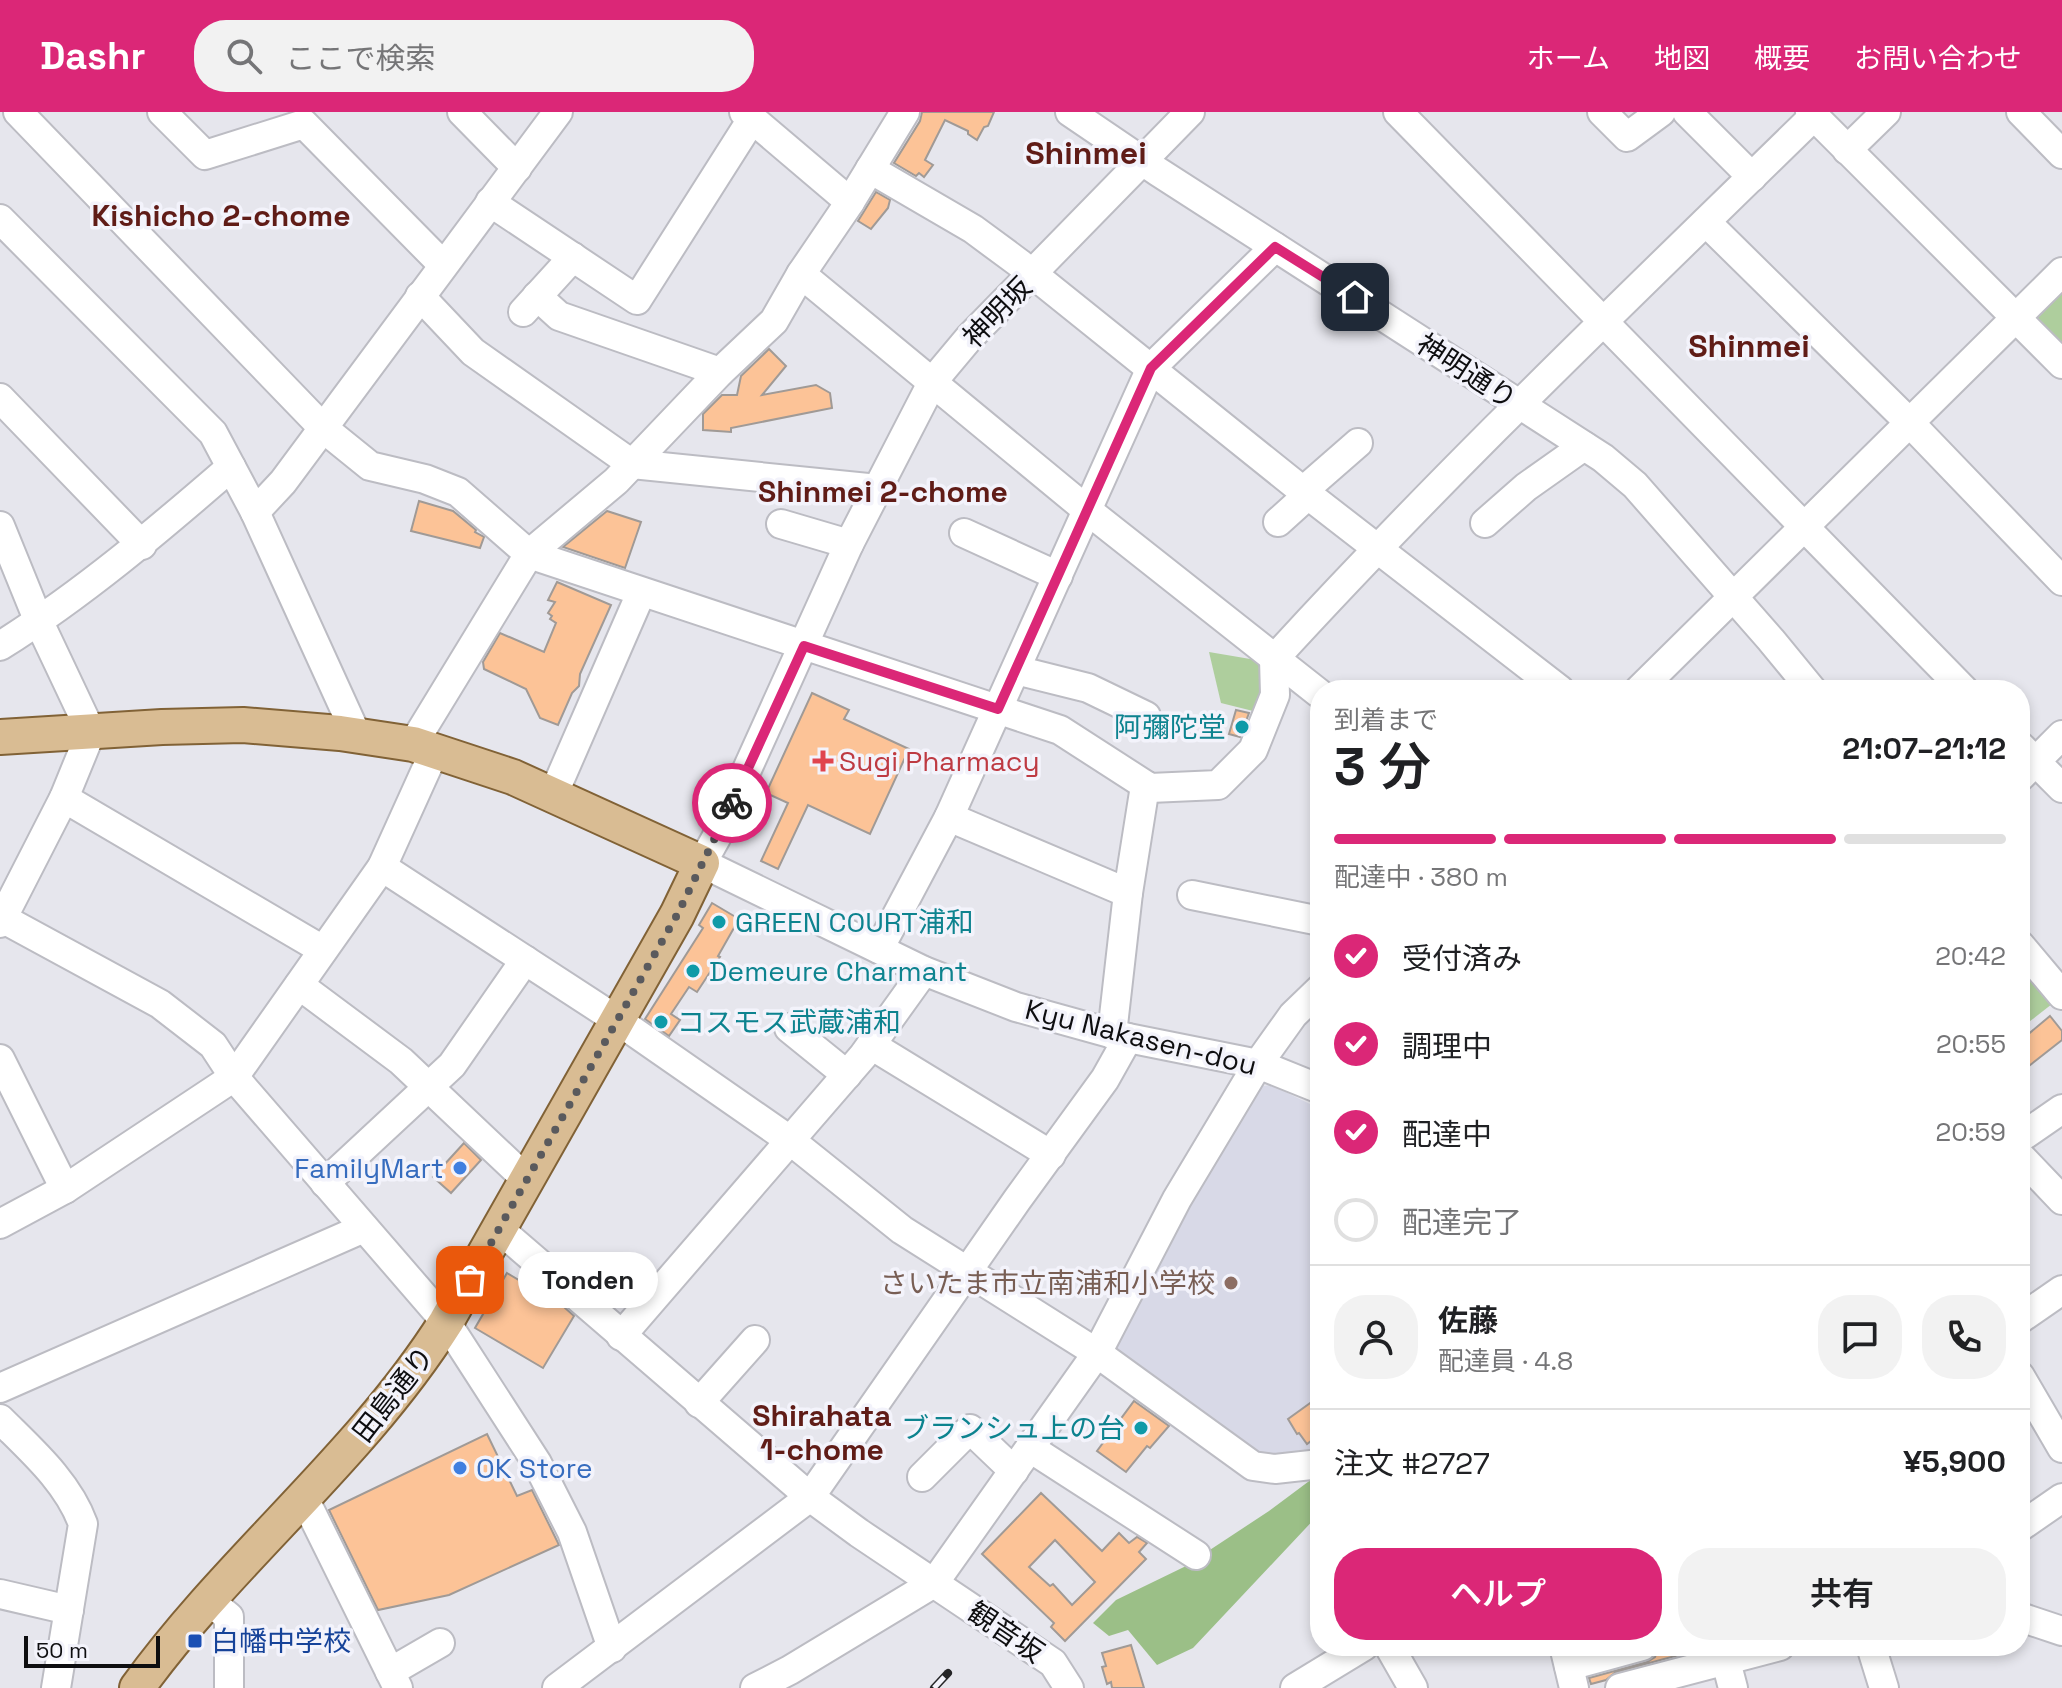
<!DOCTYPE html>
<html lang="ja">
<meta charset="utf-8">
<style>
:root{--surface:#fff;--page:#f2f2f2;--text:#202124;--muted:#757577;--line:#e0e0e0;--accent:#db2777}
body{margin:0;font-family:"Space Grotesk","Noto Sans JP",sans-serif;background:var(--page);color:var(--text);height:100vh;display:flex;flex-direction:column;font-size:30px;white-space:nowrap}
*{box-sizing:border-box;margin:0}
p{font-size:26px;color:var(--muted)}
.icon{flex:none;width:44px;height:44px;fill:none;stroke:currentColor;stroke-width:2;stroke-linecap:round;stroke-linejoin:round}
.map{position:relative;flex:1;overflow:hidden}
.side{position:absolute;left:1310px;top:568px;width:720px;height:976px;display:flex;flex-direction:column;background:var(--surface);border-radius:32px;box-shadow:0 4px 12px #0003}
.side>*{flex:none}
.scale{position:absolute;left:24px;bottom:20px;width:136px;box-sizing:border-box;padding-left:8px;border:4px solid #0e0e10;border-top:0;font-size:22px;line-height:28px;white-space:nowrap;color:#0e0e10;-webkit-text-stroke:6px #f3f3fb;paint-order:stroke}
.pin{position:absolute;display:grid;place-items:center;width:68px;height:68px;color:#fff;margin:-34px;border-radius:16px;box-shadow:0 4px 12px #0006}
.courier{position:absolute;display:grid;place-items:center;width:80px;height:80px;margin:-40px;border:6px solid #db2777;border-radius:50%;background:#fff;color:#222;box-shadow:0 2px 10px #0007}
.bubble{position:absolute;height:56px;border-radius:28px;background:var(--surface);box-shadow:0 4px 12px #0003;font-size:26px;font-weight:600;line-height:56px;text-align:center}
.summary em{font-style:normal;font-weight:600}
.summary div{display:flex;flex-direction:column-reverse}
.summary{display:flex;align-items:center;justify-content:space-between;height:136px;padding:0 24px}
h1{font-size:52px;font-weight:600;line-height:60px}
.bar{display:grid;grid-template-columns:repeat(4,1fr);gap:12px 8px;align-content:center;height:96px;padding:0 24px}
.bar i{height:10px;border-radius:6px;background:var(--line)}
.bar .on{background:var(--accent)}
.bar p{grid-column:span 4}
.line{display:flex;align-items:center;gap:20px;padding:0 24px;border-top:2px solid var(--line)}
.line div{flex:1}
.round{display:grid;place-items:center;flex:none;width:84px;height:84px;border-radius:32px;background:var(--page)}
ol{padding:0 24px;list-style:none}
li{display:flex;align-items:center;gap:24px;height:88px}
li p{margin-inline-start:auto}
li .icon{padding:8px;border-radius:50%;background:var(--accent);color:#fff;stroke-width:4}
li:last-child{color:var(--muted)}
li i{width:44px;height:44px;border:4px solid var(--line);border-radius:50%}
.cta{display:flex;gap:16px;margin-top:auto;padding:16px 24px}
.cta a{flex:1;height:92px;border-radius:32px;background:var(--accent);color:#fff;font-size:32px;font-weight:600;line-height:92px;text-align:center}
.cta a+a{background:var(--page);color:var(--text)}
header{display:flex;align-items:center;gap:48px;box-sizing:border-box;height:112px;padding:0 40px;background:var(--accent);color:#fff}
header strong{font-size:38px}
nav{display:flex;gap:44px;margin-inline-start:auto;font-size:28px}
.search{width:560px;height:72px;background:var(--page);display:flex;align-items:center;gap:20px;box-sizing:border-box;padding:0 28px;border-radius:32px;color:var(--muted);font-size:30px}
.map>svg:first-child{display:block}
.built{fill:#d8d9e7}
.green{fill:#aece9d}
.forest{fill:#9bbf87}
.building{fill:#fcc397;stroke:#a09a96;stroke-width:2;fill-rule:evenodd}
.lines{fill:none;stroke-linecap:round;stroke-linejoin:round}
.minor-casing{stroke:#bcbcc3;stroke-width:32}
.major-casing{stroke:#816236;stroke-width:38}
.minor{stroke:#fff;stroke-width:28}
.major{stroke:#d9bc93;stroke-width:34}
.rail-casing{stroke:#252527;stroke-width:8}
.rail{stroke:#f3f3fb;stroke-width:5;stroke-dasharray:15;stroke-linecap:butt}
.done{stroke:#5a5a5d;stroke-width:8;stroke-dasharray:0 14.4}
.route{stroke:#db2777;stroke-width:10}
.culture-dot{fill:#0f9aa8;stroke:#f3f3fb;stroke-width:3}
.health-dot{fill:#e0444e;stroke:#f3f3fb;stroke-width:3}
.shop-dot{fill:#3f7fe0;stroke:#f3f3fb;stroke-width:3}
.education-dot{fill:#8d6e63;stroke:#f3f3fb;stroke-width:3}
.transit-dot{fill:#1a4fb4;stroke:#f3f3fb;stroke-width:3}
.labels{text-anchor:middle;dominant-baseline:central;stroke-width:7;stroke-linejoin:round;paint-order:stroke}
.street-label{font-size:28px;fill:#0e0e10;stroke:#f3f3fb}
.culture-label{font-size:28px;fill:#0d838f;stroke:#f3f3fb;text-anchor:start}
.health-label{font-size:28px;fill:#be3a42;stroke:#f3f3fb;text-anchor:start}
.shop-label{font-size:28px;fill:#366cbe;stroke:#f3f3fb;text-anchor:end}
.education-label{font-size:28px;fill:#785e54;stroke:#f3f3fb;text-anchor:end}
.transit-label{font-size:28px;fill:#164399;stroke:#f3f3fb;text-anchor:start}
.neighbourhood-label{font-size:30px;font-weight:bold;fill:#601c17;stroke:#f3f3fb}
.quarter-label{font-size:32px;font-weight:bold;fill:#601c17;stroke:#f3f3fb}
</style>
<header>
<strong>Dashr</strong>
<div class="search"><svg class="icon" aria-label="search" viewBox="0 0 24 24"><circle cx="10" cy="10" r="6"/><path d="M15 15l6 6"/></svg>ここで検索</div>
<nav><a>ホーム</a><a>地図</a><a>概要</a><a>お問い合わせ</a></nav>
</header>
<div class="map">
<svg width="2062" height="1576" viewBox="0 0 2062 1576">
<rect width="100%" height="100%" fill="#e6e6ed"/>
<!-- built -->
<polygon class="built" points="1271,973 1320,997 1320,1352 1275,1357 1112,1243 1175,1110 1256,975"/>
<!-- green -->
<g class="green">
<polygon points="2062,173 2062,240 2032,210"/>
<polygon points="1209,540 1262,549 1261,601 1221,591"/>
<polygon points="2020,853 2052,892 2020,917"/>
</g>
<!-- forest -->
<polygon class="forest" points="1320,1361 1320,1401 1193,1536 1157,1553 1128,1518 1109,1524 1093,1511 1116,1488 1184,1455 1269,1399"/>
<!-- building -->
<g class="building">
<polygon points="922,0 994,0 988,14 984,15 977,28 968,22 968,19 945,8 925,48 933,53 924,65 919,61 916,64 894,51 920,9"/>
<polygon points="876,80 890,88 888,96 871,117 858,109"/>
<polygon points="769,237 786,254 762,283 816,273 830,281 832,296 731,316 731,320 703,318 703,302 722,283 737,283 741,264"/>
<polygon points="419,389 453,399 476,418 475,420 484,425 480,436 411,419"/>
<polygon points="607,399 641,410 625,456 563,435"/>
<polygon points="557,470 611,493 580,562 579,574 572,581 558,613 540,606 526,577 484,557 483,550 500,521 544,540 556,511 550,507 552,504 548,501 555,490 548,488"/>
<polygon points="812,581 849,598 844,607 909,637 870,722 808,693 778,757 761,749 788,691 766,681"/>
<polygon points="1236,598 1249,601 1240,625 1229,622"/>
<polygon points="712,791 739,807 718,844 720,845 697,880 689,875 671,902 680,908 669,924 645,907 703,816 699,813"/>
<polygon points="2050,904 2062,919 2062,928 2020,961 2020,929"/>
<polygon points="464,1031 481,1048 451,1081 433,1065"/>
<polygon points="507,1161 564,1195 574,1204 543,1256 475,1216"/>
<polygon points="1320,1284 1320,1322 1307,1332 1299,1321 1297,1322 1288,1307"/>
<polygon points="1134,1289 1169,1314 1150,1336 1147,1334 1126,1360 1097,1339"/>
<polygon points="487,1322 517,1384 532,1378 559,1433 449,1483 378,1498 329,1398"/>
<path d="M 1041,1381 L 1102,1439 L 1119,1421 L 1129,1431 L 1137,1425 L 1147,1431 L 1139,1440 L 1146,1447 L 1065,1529 L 1051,1515 L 1054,1511 L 982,1442 ZM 1055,1428 L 1095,1470 L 1072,1493 L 1053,1472 L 1050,1474 L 1029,1455 Z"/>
<polygon points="1131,1533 1144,1576 1112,1576 1111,1570 1107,1572 1102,1555 1106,1554 1102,1541"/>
<polygon points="1659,1534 1705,1536 1616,1560 1606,1568 1591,1572 1589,1566 1647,1550 1655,1545"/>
</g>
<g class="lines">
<!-- minor casing -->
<g class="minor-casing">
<g id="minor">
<path d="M 18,0 L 323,316 L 370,354 L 425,367 L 458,380 L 529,442 L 1060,618 L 1150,676 L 1218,673 L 1253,638 L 1275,583 L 1274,547 C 1447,358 1631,183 1814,4"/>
<polyline points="162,0 205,43 304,12 443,153"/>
<polyline points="462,0 517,56"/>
<polyline points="744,0 850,90"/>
<polyline points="1070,0 1157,59 1603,346 1635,373 1771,528 1812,578"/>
<polyline points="1190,0 969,226 933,269 849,432 716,726 702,751 924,859 1016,895 1128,926 1258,952 1320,977"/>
<polyline points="1398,0 1964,578"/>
<polyline points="1602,0 1627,25 1661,0"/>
<polyline points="1687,0 1752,65"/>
<polyline points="1810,0 2062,252"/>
<polyline points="2021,0 2062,42"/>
<polyline points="1847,38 1886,0"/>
<polyline points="870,57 973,117 1019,151 1303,379 1560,578"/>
<polyline points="490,90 637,188 752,7"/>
<polyline points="0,107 213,321 255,400 357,624"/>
<polyline points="1706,110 1910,311 2062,469"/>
<polyline points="801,162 1087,398 1320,582"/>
<polyline points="420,184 473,240 632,352 878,377"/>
<polyline points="537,184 559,204 720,260"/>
<polyline points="523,200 573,145"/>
<polyline points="0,286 142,433"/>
<polyline points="1303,379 1358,331"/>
<polyline points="255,400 283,370 558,0"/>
<polyline points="1278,410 1308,383"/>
<polyline points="1485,411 1526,375 1584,334"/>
<polyline points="781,412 849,432"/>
<polyline points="0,414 39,510 91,620 64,686 0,811"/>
<polyline points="964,421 1058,464"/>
<path d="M 0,534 C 83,482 157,419 231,355"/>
<polyline points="1016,558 1088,576 1146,604"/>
<polyline points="1639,578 2062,160"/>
<polyline points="413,632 529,442 616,369 720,260 774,209 801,162 850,90 905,0"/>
<polyline points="2020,634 2062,676"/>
<polyline points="2020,665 2062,623"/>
<polyline points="553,683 641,481"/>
<polyline points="64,686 323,838"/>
<polyline points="949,705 1128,781"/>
<polyline points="382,755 617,908 791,1029 902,1118 1097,1241 1253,1354 1275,1357 1320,1352"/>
<polyline points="1192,783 1320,809"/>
<polyline points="0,805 160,892 213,933 234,965 446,1210 537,1351 572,1420 612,1536"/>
<polyline points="2020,833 2062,883"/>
<polyline points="879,837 949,705 1151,256 1275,135"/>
<polyline points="299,873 401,949 527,1068"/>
<polyline points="789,916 847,963"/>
<polyline points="1112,922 1128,781 1145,674"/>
<polyline points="871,933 1051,1043"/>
<polyline points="0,947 65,1077"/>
<polyline points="2020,1026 2062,997"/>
<polyline points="2020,1044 2062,1088"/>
<polyline points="325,1071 452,953 525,848"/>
<polyline points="0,1112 65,1077 234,965 382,755 435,638"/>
<polyline points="499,1117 810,1385 859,1421 1053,1551 1069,1576"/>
<polyline points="2020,1207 2062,1178"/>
<polyline points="621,1224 863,944 924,859"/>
<polyline points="2020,1264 2062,1336"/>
<polyline points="0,1276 364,1116"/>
<polyline points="699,1291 755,1228"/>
<path d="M 0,1307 C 31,1338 68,1370 83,1412 L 56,1576"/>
<polyline points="1030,1336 1196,1443"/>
<polyline points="922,1365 970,1317 1014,1359"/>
<polyline points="304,1386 398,1576"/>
<polyline points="2020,1415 2062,1386"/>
<polyline points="0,1482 69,1498"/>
<polyline points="208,1488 229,1505 229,1576"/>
<polyline points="2020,1505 2062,1519"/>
<polyline points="1389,1534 1413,1576"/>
<polyline points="1564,1534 1574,1576"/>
<polyline points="1722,1534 1733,1576"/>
<polyline points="1871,1534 1884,1576"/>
<polyline points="1569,1554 1642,1534"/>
<polyline points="390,1560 440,1531"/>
<polyline points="557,1576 810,1385 1017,1088 1105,967 1128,926"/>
<polyline points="755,1576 790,1558 934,1471 1097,1241 1177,1087 1258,952 1293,903 1320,877"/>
<polyline points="1295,1576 1364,1534"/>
<polyline points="1620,1576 1780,1534"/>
</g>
</g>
<!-- major casing -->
<g class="major-casing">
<path id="major" d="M 0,625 L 162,615 L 243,613 L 340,621 L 413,632 L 513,665 L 702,751 L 677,803 L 446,1210 C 360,1346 231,1446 137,1576"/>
</g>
<!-- minor -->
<use href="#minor" class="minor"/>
<!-- major -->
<use href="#major" class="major"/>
<!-- rail casing -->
<g class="rail-casing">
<polyline id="rail" points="934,1576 948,1561"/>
</g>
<!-- rail -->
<use href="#rail" class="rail"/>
</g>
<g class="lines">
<!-- done -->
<polyline class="done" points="470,1168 677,803 732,691"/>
<!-- route -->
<polyline class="route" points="732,691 804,534 998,597 1151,256 1275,135 1355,185"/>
</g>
<!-- markers -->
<g class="culture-dot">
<circle cx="1242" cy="615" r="8"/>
<circle cx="719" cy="810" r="8"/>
<circle cx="693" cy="859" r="8"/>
<circle cx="661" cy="910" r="8"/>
<circle cx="1141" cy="1316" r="8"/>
</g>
<path class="health-dot" d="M819 637h8v8h8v8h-8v8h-8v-8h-8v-8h8z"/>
<g class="shop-dot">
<circle cx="460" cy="1056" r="8"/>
<circle cx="460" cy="1356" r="8"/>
</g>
<circle class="education-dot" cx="1231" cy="1171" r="8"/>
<rect class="transit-dot" x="187" y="1521" width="16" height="16" rx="4"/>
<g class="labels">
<!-- street labels -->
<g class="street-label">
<text transform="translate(997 200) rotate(-46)">神明坂</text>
<text transform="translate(1467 259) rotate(33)">神明通り</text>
<text transform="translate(1141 925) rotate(14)">Kyu Nakasen-dou</text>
<text transform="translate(393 1282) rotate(-52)">田島通り</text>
<text transform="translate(1006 1520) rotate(34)">観音坂</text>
</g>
<!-- culture labels -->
<g class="culture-label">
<text x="1226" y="615" text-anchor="end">阿彌陀堂</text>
<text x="735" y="810">GREEN COURT浦和</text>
<text x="709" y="859">Demeure Charmant</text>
<text x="677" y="910">コスモス武蔵浦和</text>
<text x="1125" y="1316" text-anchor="end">ブランシュ上の台</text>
</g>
<!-- health labels -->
<g class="health-label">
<text x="839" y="649">Sugi Pharmacy</text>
</g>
<!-- shop labels -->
<g class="shop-label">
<text x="444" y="1056">FamilyMart</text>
<text x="476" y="1356" text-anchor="start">OK Store</text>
</g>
<!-- education labels -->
<g class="education-label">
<text x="1215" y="1171">さいたま市立南浦和小学校</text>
</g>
<!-- transit labels -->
<g class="transit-label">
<text x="211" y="1529">白幡中学校</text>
</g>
<!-- neighbourhood labels -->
<g class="neighbourhood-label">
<text x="221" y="103">Kishicho 2-chome</text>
<text x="883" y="379">Shinmei 2-chome</text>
<text x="822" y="1303">Shirahata<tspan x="822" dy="34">1-chome</tspan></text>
</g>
<!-- quarter labels -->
<g class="quarter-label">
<text x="1086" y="41">Shinmei</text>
<text x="1749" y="234">Shinmei</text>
</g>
</g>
</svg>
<div class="scale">50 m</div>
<div class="pin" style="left:470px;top:1168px;background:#ea580c"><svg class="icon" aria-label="bag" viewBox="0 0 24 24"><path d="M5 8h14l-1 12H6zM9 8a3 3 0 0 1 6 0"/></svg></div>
<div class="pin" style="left:1355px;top:185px;background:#1f2937"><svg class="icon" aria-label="home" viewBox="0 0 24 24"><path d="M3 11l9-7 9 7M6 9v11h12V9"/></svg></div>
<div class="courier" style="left:732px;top:691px"><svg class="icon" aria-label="bike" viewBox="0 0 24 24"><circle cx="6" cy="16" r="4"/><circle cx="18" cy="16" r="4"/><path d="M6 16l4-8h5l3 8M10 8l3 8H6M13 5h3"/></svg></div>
<div class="bubble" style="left:518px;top:1140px;width:140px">Tonden</div>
<section class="side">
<div class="summary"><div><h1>3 分</h1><p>到着まで</p></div><em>21:07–21:12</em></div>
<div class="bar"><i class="on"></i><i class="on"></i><i class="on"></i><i></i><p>配達中 · 380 m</p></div>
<ol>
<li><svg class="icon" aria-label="check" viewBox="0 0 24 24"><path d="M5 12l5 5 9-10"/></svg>受付済み<p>20:42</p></li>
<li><svg class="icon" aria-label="check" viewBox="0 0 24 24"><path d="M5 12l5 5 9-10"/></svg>調理中<p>20:55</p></li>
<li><svg class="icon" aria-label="check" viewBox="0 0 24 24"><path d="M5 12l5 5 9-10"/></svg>配達中<p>20:59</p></li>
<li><i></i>配達完了</li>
</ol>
<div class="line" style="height:144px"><a class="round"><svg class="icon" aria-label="person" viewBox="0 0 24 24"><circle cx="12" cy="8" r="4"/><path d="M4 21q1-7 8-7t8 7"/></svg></a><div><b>佐藤</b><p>配達員 · 4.8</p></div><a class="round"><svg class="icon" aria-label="chat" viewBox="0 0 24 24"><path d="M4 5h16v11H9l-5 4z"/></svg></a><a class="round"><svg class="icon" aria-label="phone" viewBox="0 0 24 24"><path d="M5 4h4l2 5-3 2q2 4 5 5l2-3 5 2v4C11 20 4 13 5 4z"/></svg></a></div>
<div class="line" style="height:104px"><div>注文 #2727</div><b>¥5,900</b></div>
<div class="cta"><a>ヘルプ</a><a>共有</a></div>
</section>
</div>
